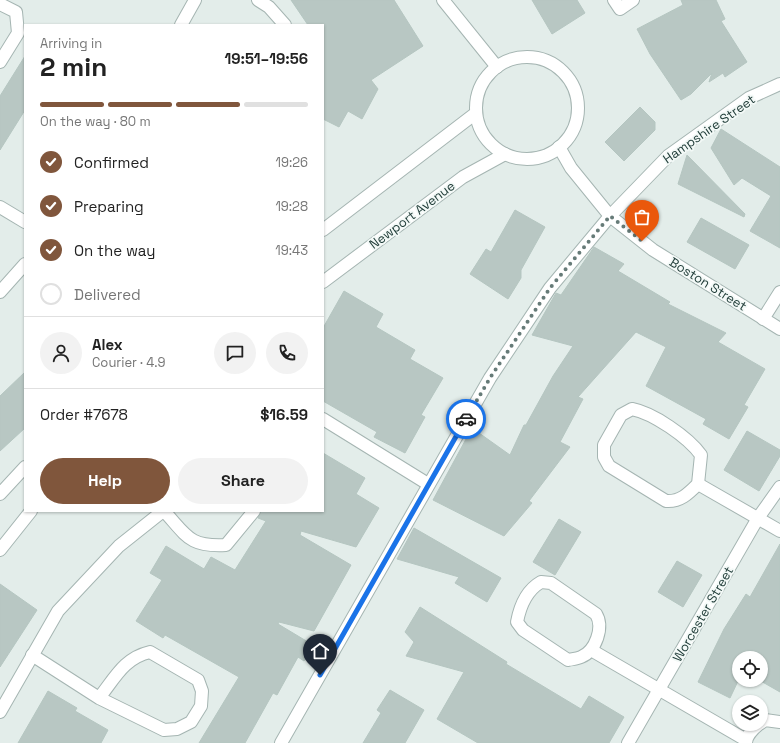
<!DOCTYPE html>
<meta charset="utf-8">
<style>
:root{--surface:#fff;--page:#f2f2f2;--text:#222;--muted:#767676;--line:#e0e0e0;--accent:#80563c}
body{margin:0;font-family:"Space Grotesk",sans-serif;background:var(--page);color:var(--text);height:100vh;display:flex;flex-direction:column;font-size:15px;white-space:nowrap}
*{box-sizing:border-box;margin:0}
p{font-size:13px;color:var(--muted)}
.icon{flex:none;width:22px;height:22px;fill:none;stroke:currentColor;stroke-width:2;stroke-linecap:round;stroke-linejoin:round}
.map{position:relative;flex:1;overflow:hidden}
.panel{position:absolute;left:24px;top:24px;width:300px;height:488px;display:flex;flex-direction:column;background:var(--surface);border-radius:0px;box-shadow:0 1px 3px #0004}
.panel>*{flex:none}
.buttons{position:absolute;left:732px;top:651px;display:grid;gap:8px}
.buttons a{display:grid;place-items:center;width:36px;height:36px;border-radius:50%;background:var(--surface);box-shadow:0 1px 3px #0004;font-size:20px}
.pin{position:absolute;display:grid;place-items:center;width:34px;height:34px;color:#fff;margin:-41px -17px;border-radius:50% 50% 50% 0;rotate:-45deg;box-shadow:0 0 4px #0007}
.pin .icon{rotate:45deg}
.courier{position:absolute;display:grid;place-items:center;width:40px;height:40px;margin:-20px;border:3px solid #1a73e8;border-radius:50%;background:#fff;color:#222;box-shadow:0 1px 5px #0007}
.headline em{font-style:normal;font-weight:600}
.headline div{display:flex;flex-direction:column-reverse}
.headline{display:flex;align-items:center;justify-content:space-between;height:68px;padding:0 16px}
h1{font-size:26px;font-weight:600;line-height:30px}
.bar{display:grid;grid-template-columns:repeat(4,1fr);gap:6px 4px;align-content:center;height:48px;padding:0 16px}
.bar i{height:5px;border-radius:3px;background:var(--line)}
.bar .current{background:var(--accent)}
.bar p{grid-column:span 4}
.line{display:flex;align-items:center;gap:10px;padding:0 16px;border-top:1px solid var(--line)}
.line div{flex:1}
.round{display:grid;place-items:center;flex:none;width:42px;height:42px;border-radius:21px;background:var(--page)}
ol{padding:0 16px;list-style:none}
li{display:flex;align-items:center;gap:12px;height:44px}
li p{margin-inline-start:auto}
li .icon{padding:4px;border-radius:50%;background:var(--accent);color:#fff;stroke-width:4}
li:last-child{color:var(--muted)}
li i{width:22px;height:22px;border:2px solid var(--line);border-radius:50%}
.primary-button{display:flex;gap:8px;margin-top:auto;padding:8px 16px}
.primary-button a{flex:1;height:46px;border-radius:24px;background:var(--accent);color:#fff;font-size:16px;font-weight:600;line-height:46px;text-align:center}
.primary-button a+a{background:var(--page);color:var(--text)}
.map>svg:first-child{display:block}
.building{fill:#b8c7c3;stroke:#b5c6c1}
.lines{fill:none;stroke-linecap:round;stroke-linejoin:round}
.lane-casing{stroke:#a5b5b2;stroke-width:14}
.street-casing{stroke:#a5b5b2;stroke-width:14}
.lane{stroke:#fff;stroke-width:12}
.street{stroke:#fff;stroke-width:12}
.done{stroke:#667b78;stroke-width:4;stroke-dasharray:0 7.2}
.route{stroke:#1a73e8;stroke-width:5}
.labels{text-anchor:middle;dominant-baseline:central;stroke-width:3.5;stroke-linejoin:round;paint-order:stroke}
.street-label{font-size:13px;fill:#223e3a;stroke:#f3f9f7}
</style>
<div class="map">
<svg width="780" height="743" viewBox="0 0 780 743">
<rect width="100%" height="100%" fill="#e3edea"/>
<!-- building -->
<g class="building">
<polygon points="291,0 394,0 423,46 371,80 378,89 362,119 348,111 339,127 323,119 323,25 308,25"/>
<polygon points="532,0 577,0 585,13 552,34"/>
<polygon points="681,0 716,0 725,19 721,21 747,62 725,77 723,73 709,82 712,73 691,94 681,100 650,54 637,29 683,5"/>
<polygon points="25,56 25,110 0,150 0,96"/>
<polygon points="640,107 655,122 655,130 624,161 605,142"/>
<polygon points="721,129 780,167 780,248 750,231 771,196 742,178 734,185 711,148"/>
<polygon points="687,155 745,214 744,217 678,184"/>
<polygon points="515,210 545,227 521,270 521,278 508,299 470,274 486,249 491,252"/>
<polygon points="701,218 749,245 735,269 687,242"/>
<polygon points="594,247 624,264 618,271 670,302 668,304 726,333 718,342 765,369 744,405 748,407 729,439 703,424 706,419 646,386 666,347 636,332 578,397 583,399 560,442 570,447 529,501 532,503 504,536 433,500 472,428 510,455 524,425 526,425 553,376 573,346 532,335 556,293 561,295"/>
<polygon points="344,291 383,314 376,327 415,350 410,359 443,378 421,415 425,417 405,453 374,437 377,432 323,401 323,328"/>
<polygon points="25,372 25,428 0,451 0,396"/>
<polygon points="747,431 780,450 780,456 759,491 724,470"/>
<polygon points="323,453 365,478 356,494 379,508 356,547 301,531 300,535 351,565 314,631 279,622 278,624 313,645 304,661 298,657 277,695 273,693 245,743 199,743 239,677 165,635 163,638 136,621 162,580 150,573 166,546 204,569 211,557 235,570 266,521 258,518 261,511 323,511"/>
<polygon points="559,519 581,532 555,575 533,562"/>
<polygon points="414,528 501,578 487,602 455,583 459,577 397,559"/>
<polygon points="780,544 780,692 759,680 761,680 761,658 739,658 739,679 730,698 698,682 724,629 746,594 750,597"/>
<polygon points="677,561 702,575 683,607 658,592"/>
<polygon points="0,584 37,610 0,667"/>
<polygon points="420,607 507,662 506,664 581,709 589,696 624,717 609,743 478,743 437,719 464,672 406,656 414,642 405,632"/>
<polygon points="390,690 424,710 405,743 363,743 381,713 377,710"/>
<polygon points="48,691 77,708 75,711 108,730 101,743 18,743"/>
</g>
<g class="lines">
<!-- lane casing -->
<g class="lane-casing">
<g id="lane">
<polyline points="0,4 16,12 18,33 0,62"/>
<polyline points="763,319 780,292"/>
<path d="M 632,409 C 653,413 688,437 701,455 L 698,484 C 688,494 680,502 666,501 L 609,466 L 604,457 L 604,445 L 621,415 Z"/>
<polyline points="698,484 780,531"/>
<path d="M 164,511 C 187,536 189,547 226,545 L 254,511"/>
<path d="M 541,582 L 551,583 L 596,614 C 604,627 596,651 581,657 C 577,659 572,659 568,660 L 523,630 L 517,622 C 520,606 527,590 541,582 Z"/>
<polyline points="591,650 746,740"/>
<path d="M 32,655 L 99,698 L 164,730 L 177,729 L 191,722 L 201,706 L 202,691 L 198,680 L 150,652 C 124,658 115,678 99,698"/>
<polyline points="761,723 765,720 780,722"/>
<path d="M 746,743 C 746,736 754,728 759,724"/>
</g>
</g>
<!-- street casing -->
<g class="street-casing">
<g id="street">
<polyline points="258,0 269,7 285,25"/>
<polyline points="443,0 497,67"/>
<polyline points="614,0 620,9 633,0"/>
<polyline points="181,25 195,0"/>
<circle cx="527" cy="108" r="51"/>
<polyline points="559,147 571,168 610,216 653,250 780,329"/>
<polyline points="0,207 25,222"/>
<polyline points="323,230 476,113"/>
<polyline points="323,282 463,177 505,154"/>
<polyline points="0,292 25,264"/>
<polyline points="323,419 428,484"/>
<polyline points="0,494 25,467"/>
<polyline points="0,550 31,511"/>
<polyline points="0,712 58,611 119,546 163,511"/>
<polyline points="281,743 490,378 550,288 610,216 668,156 749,98 780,84"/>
<polyline points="628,743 758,518 780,487"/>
</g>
</g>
<!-- lane -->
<use href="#lane" class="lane"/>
<!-- street -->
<use href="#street" class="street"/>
</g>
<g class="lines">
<!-- done -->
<polyline class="done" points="466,419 490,378 550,288 610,216 642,241"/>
<!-- route -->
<polyline class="route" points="320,675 466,419"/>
</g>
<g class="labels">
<!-- street labels -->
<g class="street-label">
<text transform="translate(709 129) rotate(-35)">Hampshire Street</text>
<text transform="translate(412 215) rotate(-37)">Newport Avenue</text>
<text transform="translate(708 284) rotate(32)">Boston Street</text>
<text transform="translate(703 614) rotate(-60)">Worcester Street</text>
</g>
</g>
</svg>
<div class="buttons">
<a><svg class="icon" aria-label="locate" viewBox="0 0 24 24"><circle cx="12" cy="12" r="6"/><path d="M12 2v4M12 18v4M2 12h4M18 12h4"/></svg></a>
<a><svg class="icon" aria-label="layers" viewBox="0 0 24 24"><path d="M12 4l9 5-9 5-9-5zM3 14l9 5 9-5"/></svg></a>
</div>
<div class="pin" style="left:642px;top:241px;background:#ea580c"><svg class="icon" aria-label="bag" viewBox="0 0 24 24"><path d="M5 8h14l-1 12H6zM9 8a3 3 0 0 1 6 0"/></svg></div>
<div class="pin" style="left:320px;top:675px;background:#1f2937"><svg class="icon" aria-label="home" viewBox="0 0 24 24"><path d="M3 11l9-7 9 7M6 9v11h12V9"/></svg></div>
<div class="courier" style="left:466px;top:419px"><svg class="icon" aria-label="car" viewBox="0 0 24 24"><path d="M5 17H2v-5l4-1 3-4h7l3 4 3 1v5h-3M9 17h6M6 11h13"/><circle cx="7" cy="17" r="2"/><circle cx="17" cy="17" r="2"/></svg></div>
<section class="panel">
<div class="headline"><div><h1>2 min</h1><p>Arriving in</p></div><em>19:51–19:56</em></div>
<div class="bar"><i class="current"></i><i class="current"></i><i class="current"></i><i></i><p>On the way · 80 m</p></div>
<ol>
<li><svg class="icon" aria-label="check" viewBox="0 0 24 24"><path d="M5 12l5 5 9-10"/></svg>Confirmed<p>19:26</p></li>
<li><svg class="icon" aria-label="check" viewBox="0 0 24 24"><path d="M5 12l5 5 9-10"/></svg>Preparing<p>19:28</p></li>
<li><svg class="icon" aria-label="check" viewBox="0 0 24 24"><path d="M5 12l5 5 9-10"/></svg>On the way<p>19:43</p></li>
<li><i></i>Delivered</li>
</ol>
<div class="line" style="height:72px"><a class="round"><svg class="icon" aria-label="person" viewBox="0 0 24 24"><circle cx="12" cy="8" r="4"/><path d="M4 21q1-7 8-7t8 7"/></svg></a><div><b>Alex</b><p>Courier · 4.9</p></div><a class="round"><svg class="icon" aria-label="chat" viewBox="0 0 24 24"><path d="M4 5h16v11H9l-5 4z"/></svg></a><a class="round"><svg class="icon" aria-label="phone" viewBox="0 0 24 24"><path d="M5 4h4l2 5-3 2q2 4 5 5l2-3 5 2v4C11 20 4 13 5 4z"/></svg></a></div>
<div class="line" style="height:52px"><div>Order #7678</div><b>$16.59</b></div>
<div class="primary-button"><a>Help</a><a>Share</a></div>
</section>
</div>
